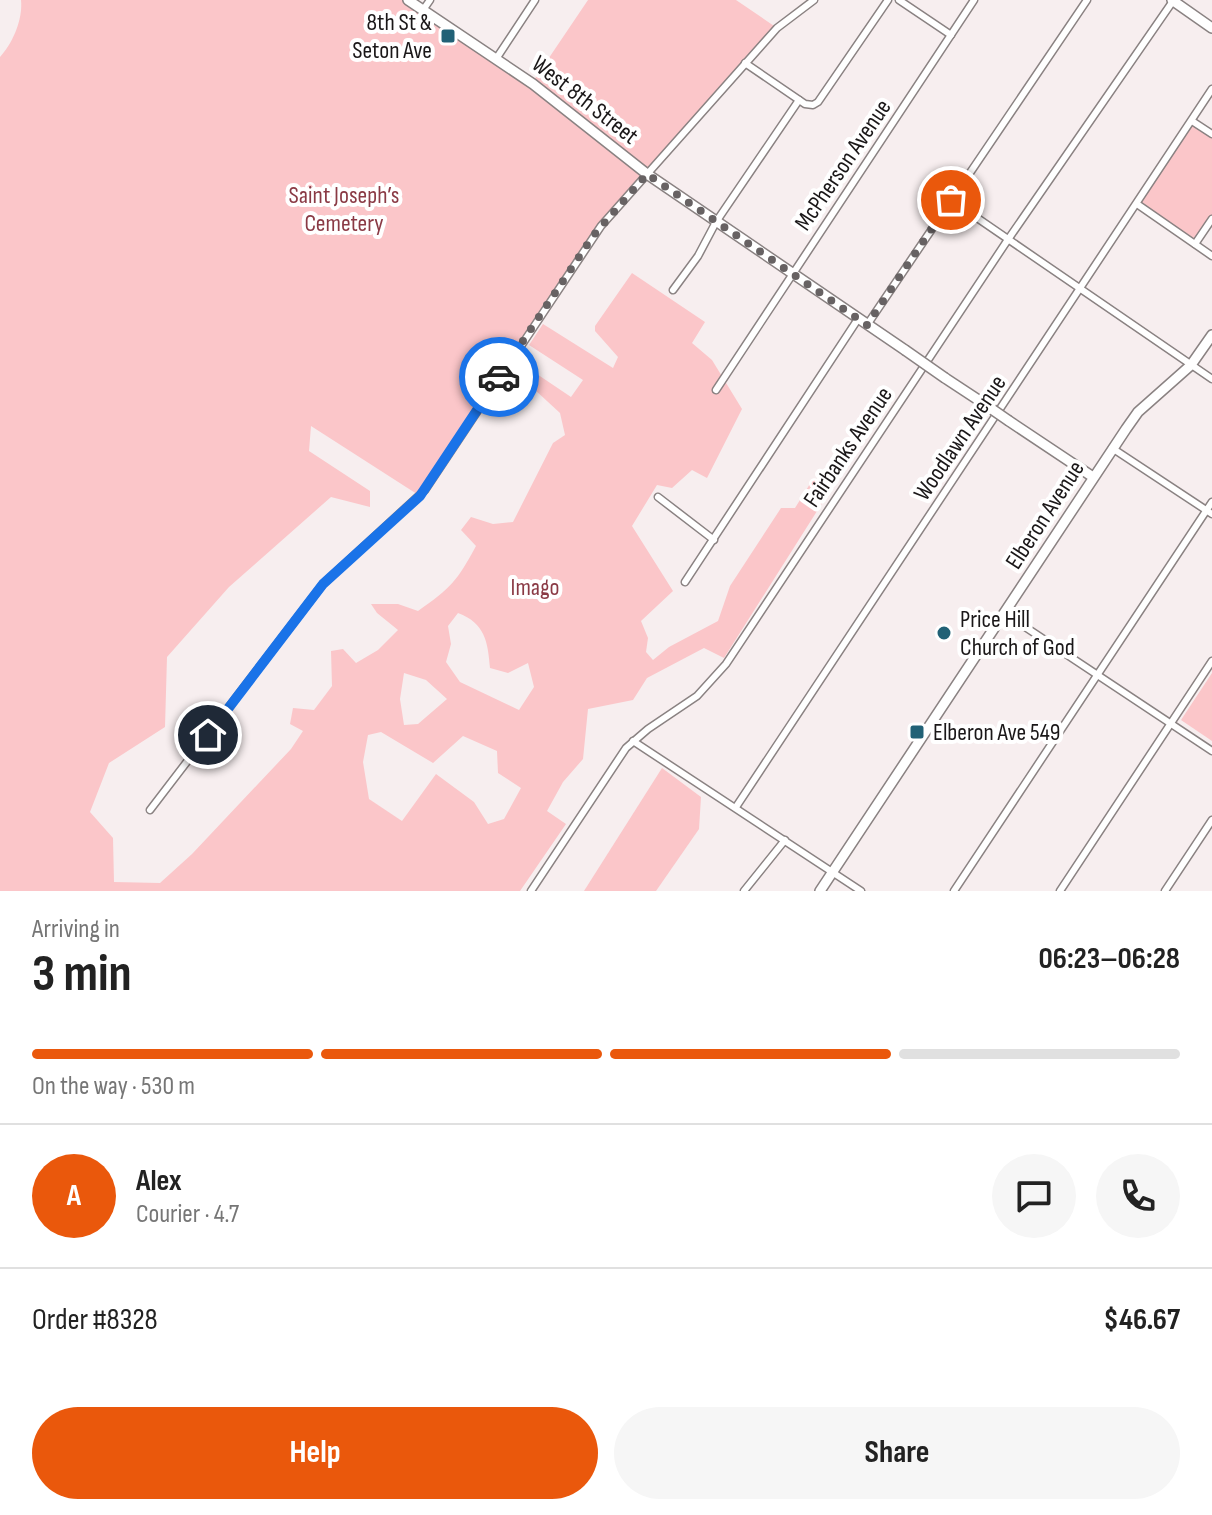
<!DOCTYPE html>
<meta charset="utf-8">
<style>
:root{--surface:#fff;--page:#f6f6f6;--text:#222;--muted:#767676;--line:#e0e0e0;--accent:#ea580c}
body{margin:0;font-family:"Sofia Sans Condensed",sans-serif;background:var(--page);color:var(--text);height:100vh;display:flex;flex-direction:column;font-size:30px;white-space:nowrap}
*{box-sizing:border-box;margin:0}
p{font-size:26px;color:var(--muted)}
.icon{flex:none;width:44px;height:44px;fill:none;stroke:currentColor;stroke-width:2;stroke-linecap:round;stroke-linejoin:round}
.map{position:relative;height:891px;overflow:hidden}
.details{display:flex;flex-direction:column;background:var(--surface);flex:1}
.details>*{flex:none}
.pin{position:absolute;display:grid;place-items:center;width:68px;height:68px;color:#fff;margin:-34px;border:4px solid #fff;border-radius:50%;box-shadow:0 2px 8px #0007}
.courier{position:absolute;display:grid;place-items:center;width:80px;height:80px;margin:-40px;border:6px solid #1a73e8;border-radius:50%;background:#fff;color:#222;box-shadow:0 2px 10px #0007}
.headline em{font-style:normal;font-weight:700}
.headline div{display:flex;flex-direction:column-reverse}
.headline{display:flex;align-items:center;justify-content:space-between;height:136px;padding:0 32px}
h1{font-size:52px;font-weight:700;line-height:60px}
.bar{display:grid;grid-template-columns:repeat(4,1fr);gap:12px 8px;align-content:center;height:96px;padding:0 32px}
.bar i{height:10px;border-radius:6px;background:var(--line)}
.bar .on{background:var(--accent)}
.bar p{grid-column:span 4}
.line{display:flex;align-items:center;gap:20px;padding:0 32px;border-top:2px solid var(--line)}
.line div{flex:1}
.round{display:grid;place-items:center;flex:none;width:84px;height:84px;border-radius:42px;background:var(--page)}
.cta{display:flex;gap:16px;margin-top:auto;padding:16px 32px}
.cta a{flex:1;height:92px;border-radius:48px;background:var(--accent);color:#fff;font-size:32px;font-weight:700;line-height:92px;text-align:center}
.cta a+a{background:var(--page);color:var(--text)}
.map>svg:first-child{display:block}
.green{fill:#fbc6c9;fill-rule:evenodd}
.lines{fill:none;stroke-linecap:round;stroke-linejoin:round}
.street-casing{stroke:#8a8282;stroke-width:9}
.secondary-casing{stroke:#8a8282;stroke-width:12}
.street{stroke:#fff;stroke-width:6}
.secondary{stroke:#fff;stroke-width:9}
.secondary-bridge-casing{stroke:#8a8282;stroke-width:12;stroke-linecap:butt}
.secondary-bridge{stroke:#fff;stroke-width:9}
.done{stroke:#676263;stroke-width:8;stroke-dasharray:0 14.4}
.route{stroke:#1a73e8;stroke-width:10}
.poi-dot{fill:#216176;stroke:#fff;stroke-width:3}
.labels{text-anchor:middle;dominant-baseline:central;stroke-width:8;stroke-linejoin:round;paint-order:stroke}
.poi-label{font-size:24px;fill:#1a1718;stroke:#fff;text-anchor:start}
.street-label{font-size:24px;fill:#1a1718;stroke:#fff}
.park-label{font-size:24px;fill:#8a3a45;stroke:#fff}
</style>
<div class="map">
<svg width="1212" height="891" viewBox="0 0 1212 891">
<rect width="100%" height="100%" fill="#f7eeef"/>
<!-- green -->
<g class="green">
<path d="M 21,0 L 408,0 L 532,83 L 588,0 L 736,0 L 777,28 L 601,226 L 420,496 L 311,426 L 309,451 L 370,491 L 370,507 L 331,497 L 229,587 L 167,657 L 165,727 L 109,763 L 90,812 L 113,838 L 114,882 L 160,883 L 192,854 L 291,749 L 303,731 L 290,724 L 293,708 L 314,710 L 332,686 L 331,651 L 343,649 L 356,663 L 378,650 L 398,630 L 377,613 L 371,604 L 398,604 L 418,611 C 451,588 457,581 476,546 L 461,530 L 471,517 L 493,524 L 513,522 L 553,443 L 565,435 L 560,413 L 535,390 L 511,374 L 519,362 L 571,397 L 583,380 L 529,345 L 543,324 L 613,368 L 618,357 L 595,331 L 595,326 L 632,273 L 705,322 L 692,343 L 712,360 L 742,409 L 707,478 L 692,470 L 672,488 L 657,485 L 632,526 L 673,591 L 641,621 L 648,638 L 646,652 L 653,660 L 669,647 L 718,621 L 730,586 L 781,508 L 795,508 L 813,479 L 831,489 L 724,658 L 704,648 L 647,678 L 633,700 L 588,709 L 583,759 L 563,782 L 547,811 L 566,824 L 520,891 L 0,891 L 0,57 C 13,43 23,19 21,0 ZM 458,613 C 485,623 488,642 490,668 L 508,673 L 528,663 L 534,687 L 519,710 L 460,682 L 446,662 L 451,644 L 448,626 ZM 404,673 L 426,680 L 447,699 L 418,724 L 404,725 L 400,699 ZM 381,732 L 433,763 L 463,736 L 497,751 L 498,773 L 521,788 L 504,819 L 488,824 L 474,802 L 436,774 L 402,821 L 369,799 L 363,762 L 368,735 Z"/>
<polygon points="1192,121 1212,134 1212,219 1195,244 1137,204"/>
<polygon points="1212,673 1212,741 1181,720"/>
<polygon points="662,768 701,797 699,829 656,891 584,891"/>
</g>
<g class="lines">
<!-- street casing -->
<g class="street-casing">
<g id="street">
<polyline points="899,0 951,35"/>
<polyline points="423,10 430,0"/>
<polyline points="496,59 535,0"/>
<polyline points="745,63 805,104 813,105 818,102 888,0"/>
<polyline points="1192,121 1212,134"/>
<polyline points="951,200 1212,379"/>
<polyline points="1137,204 1212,256"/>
<polyline points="1195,244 1212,219"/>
<polyline points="673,290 698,256 716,222 799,100"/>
<polyline points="867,325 1087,0"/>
<polyline points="716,390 974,0"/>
<polyline points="1112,448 1212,514"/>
<polyline points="658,497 714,540"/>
<polyline points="685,582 858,319"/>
<polyline points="1004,613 1212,751"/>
<polyline points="633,741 861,891"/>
<polyline points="736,807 1212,89"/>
<polyline points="150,810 323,584 425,490 601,226 777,28 814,0"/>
<polyline points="531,891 626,748 648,729 697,696 726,664 1007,241 1173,1"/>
<polyline points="744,891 785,840"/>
<polyline points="954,891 1212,502"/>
<polyline points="1060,891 1212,661"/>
<polyline points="1165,891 1212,820"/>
</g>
</g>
<!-- secondary casing -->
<g class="secondary-casing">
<g id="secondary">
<polyline points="408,0 533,84 647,174 905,350"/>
<polyline points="1172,0 1212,28"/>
<polyline points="945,378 983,403"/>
<polyline points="1009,421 1093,477"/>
<polyline points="820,891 1126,429 1138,412 1191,365 1212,335"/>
</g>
</g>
<!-- street -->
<use href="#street" class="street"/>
<!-- secondary -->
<use href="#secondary" class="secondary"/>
<!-- secondary-bridge casing -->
<g class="secondary-bridge-casing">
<g id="secondary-bridge">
<polyline points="905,350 945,378"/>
<polyline points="983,403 1009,421"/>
</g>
</g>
<!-- secondary-bridge -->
<use href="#secondary-bridge" class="secondary-bridge"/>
</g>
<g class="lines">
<!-- done -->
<polyline class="done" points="499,377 593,236 647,174 867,325 951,200"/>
<!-- route -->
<polyline class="route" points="208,735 323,584 420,496 499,377"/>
</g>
<!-- markers -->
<g class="poi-dot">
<rect x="440" y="28" width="16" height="16" rx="4"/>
<circle cx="944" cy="633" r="8"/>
<rect x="909" y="724" width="16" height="16" rx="4"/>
</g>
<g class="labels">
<!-- poi labels -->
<g class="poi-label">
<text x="432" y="22" text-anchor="end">8th St &amp;<tspan x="432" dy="28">Seton Ave</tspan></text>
<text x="960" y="619">Price Hill<tspan x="960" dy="28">Church of God</tspan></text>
<text x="933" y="732">Elberon Ave 549</text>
</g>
<!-- street labels -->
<g class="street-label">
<text transform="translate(585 100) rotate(38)">West 8th Street</text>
<text transform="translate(843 165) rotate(-56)">McPherson Avenue</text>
<text transform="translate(960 438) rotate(-56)">Woodlawn Avenue</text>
<text transform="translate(848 447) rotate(-56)">Fairbanks Avenue</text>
<text transform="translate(1045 515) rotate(-57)">Elberon Avenue</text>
</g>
<!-- park labels -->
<g class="park-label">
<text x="344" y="195">Saint Joseph’s<tspan x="344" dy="28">Cemetery</tspan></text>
<text x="535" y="587">Imago</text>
</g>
</g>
</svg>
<div class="pin" style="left:951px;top:200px;background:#ea580c"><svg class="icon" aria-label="bag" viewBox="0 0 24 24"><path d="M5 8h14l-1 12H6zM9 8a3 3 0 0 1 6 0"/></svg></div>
<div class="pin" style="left:208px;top:735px;background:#1f2937"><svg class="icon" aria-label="home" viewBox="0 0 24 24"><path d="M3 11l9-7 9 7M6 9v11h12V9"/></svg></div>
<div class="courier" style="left:499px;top:377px"><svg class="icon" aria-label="car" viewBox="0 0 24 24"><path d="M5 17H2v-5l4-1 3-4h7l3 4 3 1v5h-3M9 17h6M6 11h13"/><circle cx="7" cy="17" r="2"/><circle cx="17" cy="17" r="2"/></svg></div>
</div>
<section class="details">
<div class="headline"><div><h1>3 min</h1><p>Arriving in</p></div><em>06:23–06:28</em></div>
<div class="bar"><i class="on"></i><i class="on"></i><i class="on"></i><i></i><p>On the way · 530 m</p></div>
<div class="line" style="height:144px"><b class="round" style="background:var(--accent);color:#fff">A</b><div><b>Alex</b><p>Courier · 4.7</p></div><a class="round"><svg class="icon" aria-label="chat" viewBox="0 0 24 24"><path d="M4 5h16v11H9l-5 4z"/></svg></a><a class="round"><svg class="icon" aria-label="phone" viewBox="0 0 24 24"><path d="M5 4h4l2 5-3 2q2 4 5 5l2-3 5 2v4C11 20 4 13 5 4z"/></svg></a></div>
<div class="line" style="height:104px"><div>Order #8328</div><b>$46.67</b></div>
<div class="cta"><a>Help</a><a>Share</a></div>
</section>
